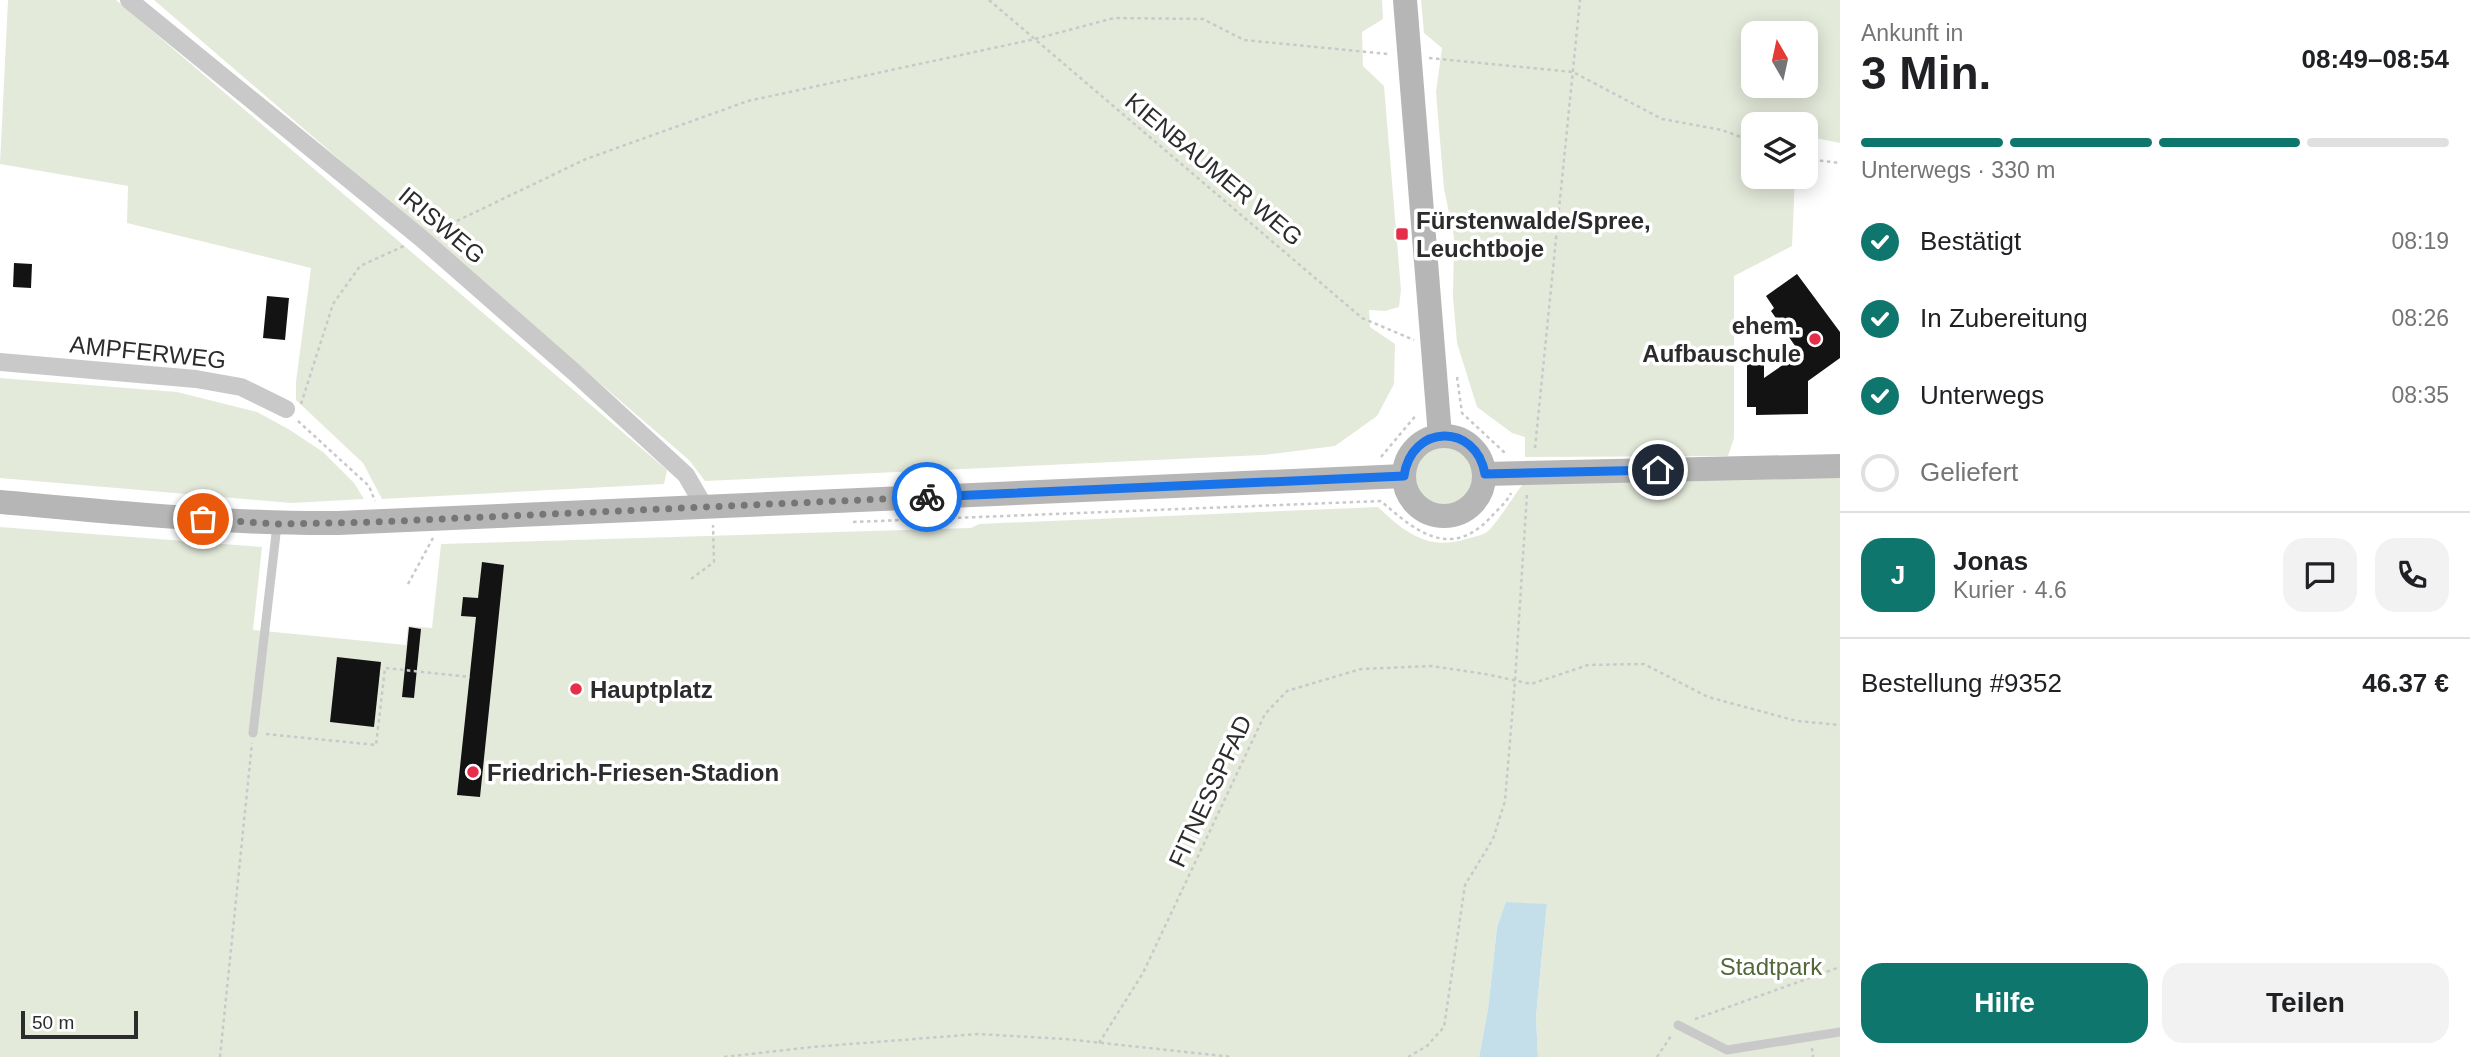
<!DOCTYPE html>
<html lang="de">
<meta charset="utf-8">
<style>
:root{--surface:#fff;--page:#f2f2f2;--text:#202124;--muted:#757577;--line:#e0e0e0;--accent:#0f766e}
body{margin:0;font-family:Arial,sans-serif;background:var(--page);color:var(--text);height:100vh;display:flex;flex-direction:column;font-size:26px;white-space:nowrap}
*{box-sizing:border-box;margin:0}
p{font-size:23px;color:var(--muted)}
.icon{flex:none;width:38px;height:38px;fill:none;stroke:currentColor;stroke-width:2;stroke-linecap:round;stroke-linejoin:round}
.map{position:relative;flex:1;overflow:hidden}
.sheet{display:flex;flex-direction:column;background:var(--surface);width:630px}
.sheet>*{flex:none}
.needle{width:46px;rotate:351deg}
.fabs{position:absolute;left:1741px;top:21px;display:grid;gap:14px}
.fabs a{display:grid;place-items:center;width:77px;height:77px;border-radius:14px;background:var(--surface);box-shadow:0 4px 18px #0003;font-size:35px}
.scale{position:absolute;left:21px;bottom:18px;width:117px;box-sizing:border-box;padding-left:7px;border:4px solid #2c2c2c;border-top:0;font-size:19px;line-height:24px;white-space:nowrap;color:#2c2c2c;-webkit-text-stroke:5px #fff;paint-order:stroke}
.pin{position:absolute;display:grid;place-items:center;width:60px;height:60px;color:#fff;margin:-30px;border:4px solid #fff;border-radius:50%;box-shadow:0 2px 7px #0007}
.courier{position:absolute;display:grid;place-items:center;width:70px;height:70px;margin:-35px;border:5px solid #1a73e8;border-radius:50%;background:#fff;color:#222;box-shadow:0 2px 9px #0007}
.headline em{font-style:normal;font-weight:800}
.headline div{display:flex;flex-direction:column-reverse}
.headline{display:flex;align-items:center;justify-content:space-between;height:119px;padding:0 21px}
h1{font-size:46px;font-weight:800;line-height:52px}
.bar{display:grid;grid-template-columns:repeat(4,1fr);gap:10px 7px;align-content:center;height:84px;padding:0 21px}
.bar i{height:9px;border-radius:5px;background:var(--line)}
.bar .selected{background:var(--accent)}
.bar p{grid-column:span 4}
.line{display:flex;align-items:center;gap:18px;padding:0 21px;border-top:2px solid var(--line)}
.line div{flex:1}
.round{display:grid;place-items:center;flex:none;width:74px;height:74px;border-radius:21px;background:var(--page)}
ol{padding:0 21px;list-style:none}
li{display:flex;align-items:center;gap:21px;height:77px}
li p{margin-inline-start:auto}
li .icon{padding:7px;border-radius:50%;background:var(--accent);color:#fff;stroke-width:4}
li:last-child{color:var(--muted)}
li i{width:38px;height:38px;border:4px solid var(--line);border-radius:50%}
.action{display:flex;gap:14px;margin-top:auto;padding:14px 21px}
.action a{flex:1;height:80px;border-radius:21px;background:var(--accent);color:#fff;font-size:28px;font-weight:800;line-height:80px;text-align:center}
.action a+a{background:var(--page);color:var(--text)}
main{display:flex;flex:1;min-height:0}
.map>svg:first-child{display:block}
.green{fill:#e4eada;fill-rule:evenodd}
.water{fill:#c5dfea}
.building{fill:#131313}
.lines{fill:none;stroke-linecap:round;stroke-linejoin:round}
.path{stroke:#c9c9c9;stroke-width:2.5;stroke-dasharray:3.5 3.5;stroke-linecap:butt}
.service{stroke:#c9c9c9;stroke-width:9}
.minor{stroke:#c9c9c9;stroke-width:18}
.secondary{stroke:#b6b6b6;stroke-width:24}
.done{stroke:#767676;stroke-width:7;stroke-dasharray:0 12.6}
.route{stroke:#1a73e8;stroke-width:9}
.poi-dot{fill:#e42e4a;stroke:#fff;stroke-width:2.5}
.labels{text-anchor:middle;dominant-baseline:central;stroke-width:7;stroke-linejoin:round;paint-order:stroke}
.street-label{font-size:24px;fill:#2c2c2c;stroke:#fff}
.poi-label{font-size:24px;font-weight:bold;fill:#2c2c2c;stroke:#fff;text-anchor:start}
.park-label{font-size:24px;fill:#53673a;stroke:#fff}
</style>
<main>
<div class="map">
<svg width="1840" height="1057" viewBox="0 0 1840 1057">
<rect width="100%" height="100%" fill="#fff"/>
<!-- green -->
<g class="green">
<polygon points="8,0 116,0 667,470 664,484 382,499 363,463 296,400 296,382 311,268 127,223 128,186 0,164"/>
<polygon points="154,0 1382,0 1383,19 1362,32 1363,66 1384,86 1401,290 1399,307 1385,311 1369,310 1370,327 1395,344 1394,384 1377,416 1335,446 1263,455 705,481 689,460"/>
<path d="M 1421,0 L 1840,0 L 1840,143 L 1806,136 L 1806,124 L 1754,124 L 1754,177 L 1795,177 L 1792,246 L 1734,276 L 1734,438 L 1728,456 L 1525,457 L 1525,437 L 1512,433 L 1477,407 L 1457,343 L 1453,297 L 1454,237 L 1444,189 L 1436,92 L 1442,48 L 1424,33 ZM 1754,33 L 1806,33 L 1806,86 L 1754,86 Z"/>
<polygon points="0,378 177,392 257,412 290,430 323,452 354,483 364,499 291,503 0,478"/>
<circle cx="1445" cy="477" r="31"/>
<path d="M 1840,477 L 1840,1057 L 1538,1057 L 1536,1017 L 1547,905 L 1506,903 L 1497,927 L 1488,1009 L 1479,1057 L 0,1057 L 0,527 L 262,547 L 253,630 L 406,645 L 408,626 L 432,628 L 441,544 L 971,528 L 979,524 L 1378,507 C 1404,532 1428,551 1466,539 C 1472,537 1481,536 1487,532 C 1495,526 1515,494 1523,484 Z"/>
</g>
<!-- water -->
<polygon class="water" points="1506,902 1547,904 1536,1017 1538,1057 1479,1057 1488,1009 1497,927"/>
<!-- building -->
<g class="building">
<polygon points="14,263 32,264 31,288 13,287"/>
<polygon points="1797,274 1840,332 1840,358 1808,381 1808,414 1756,415 1756,407 1747,407 1747,364 1764,364 1764,378 1800,353 1771,311 1774,308 1766,296"/>
<polygon points="267,296 289,298 285,340 263,338"/>
<polygon points="482,562 504,565 480,797 457,795 476,617 461,616 463,597 478,598"/>
<polygon points="409,627 421,629 414,698 402,697"/>
<polygon points="337,657 381,662 374,727 330,722"/>
</g>
<g class="lines">
<!-- path -->
<g class="path">
<polyline points="989,0 1362,318 1414,340"/>
<polyline points="1429,58 1573,72 1662,119 1722,130 1754,142"/>
<polyline points="1806,159 1840,163"/>
<polyline points="438,230 586,159 748,101 1035,39 1114,18 1203,19 1244,40 1388,54"/>
<polyline points="1457,377 1462,413 1505,453"/>
<polyline points="301,404 333,304 360,266 404,246"/>
<polyline points="298,421 369,486 375,501"/>
<polyline points="1535,448 1580,0"/>
<polyline points="1381,457 1417,414"/>
<path d="M 853,522 L 1381,501 C 1415,531 1450,560 1490,518 C 1497,510 1507,502 1511,493"/>
<polyline points="691,579 714,562 713,525"/>
<polyline points="408,584 433,538"/>
<polyline points="266,734 376,745 385,668 470,677"/>
<polyline points="1695,1019 1840,967"/>
<polyline points="1099,1043 1143,973 1265,714 1287,691 1361,669 1431,666 1485,674 1531,684 1588,665 1644,664 1708,697 1797,721 1840,725"/>
<polyline points="1812,1048 1813,1057"/>
<polyline points="220,1057 252,743"/>
<polyline points="724,1057 812,1047 978,1034 1065,1039 1232,1057"/>
<polyline points="1408,1057 1427,1046 1444,1027 1465,885 1493,839 1505,801 1515,681 1527,494"/>
<polyline points="1657,1057 1671,1036"/>
</g>
<!-- service -->
<g class="service">
<polyline points="253,733 277,525"/>
<polyline points="1678,1025 1727,1050 1840,1032"/>
</g>
<!-- minor -->
<g class="minor">
<polyline points="129,0 421,238 574,372 686,475 704,506"/>
<polyline points="0,362 196,379 241,387 286,409"/>
</g>
<!-- secondary -->
<g class="secondary">
<polyline points="1405,0 1440,436"/>
<circle cx="1444" cy="476" r="40"/>
<polyline points="1485,474 1840,466"/>
<path d="M 0,502 C 112,512 225,524 338,523 L 1404,476"/>
</g>
</g>
<g class="lines">
<!-- done -->
<polyline class="done" points="203,519 277,524 374,522 927,497"/>
<!-- route -->
<path class="route" d="M 927,497 L 1404,476 C 1411,424 1476,422 1485,474 L 1658,470"/>
</g>
<!-- markers -->
<g class="poi-dot">
<rect x="1395" y="227" width="14" height="14" rx="3.5"/>
<circle cx="1815" cy="339" r="7"/>
<circle cx="576" cy="689" r="7"/>
<circle cx="473" cy="772" r="7"/>
</g>
<g class="labels">
<!-- street labels -->
<g class="street-label">
<text transform="translate(1214 169) rotate(40)">KIENBAUMER WEG</text>
<text transform="translate(442 225) rotate(40)">IRISWEG</text>
<text transform="translate(148 352) rotate(6)">AMPFERWEG</text>
<text transform="translate(1210 791) rotate(-65)">FITNESSPFAD</text>
</g>
<!-- poi labels -->
<g class="poi-label">
<text x="1416" y="220">Fürstenwalde/Spree,<tspan x="1416" dy="28">Leuchtboje</tspan></text>
<text x="1801" y="325" text-anchor="end">ehem.<tspan x="1801" dy="28">Aufbauschule</tspan></text>
<text x="590" y="689">Hauptplatz</text>
<text x="487" y="772">Friedrich-Friesen-Stadion</text>
</g>
<!-- park labels -->
<g class="park-label">
<text x="1771" y="966">Stadtpark</text>
</g>
</g>
</svg>
<div class="fabs">
<a><svg class="needle" viewBox="-14 -14 28 28"><path d="M0-13l5 13h-10z" fill="#e53935"/><path d="M0 13l5-13h-10z" fill="#757577"/></svg></a>
<a><svg class="icon" aria-label="layers" viewBox="0 0 24 24"><path d="M12 4l9 5-9 5-9-5zM3 14l9 5 9-5"/></svg></a>
</div>
<div class="scale">50 m</div>
<div class="pin" style="left:203px;top:519px;background:#ea580c"><svg class="icon" aria-label="bag" viewBox="0 0 24 24"><path d="M5 8h14l-1 12H6zM9 8a3 3 0 0 1 6 0"/></svg></div>
<div class="pin" style="left:1658px;top:470px;background:#1f2937"><svg class="icon" aria-label="home" viewBox="0 0 24 24"><path d="M3 11l9-7 9 7M6 9v11h12V9"/></svg></div>
<div class="courier" style="left:927px;top:497px"><svg class="icon" aria-label="bike" viewBox="0 0 24 24"><circle cx="6" cy="16" r="4"/><circle cx="18" cy="16" r="4"/><path d="M6 16l4-8h5l3 8M10 8l3 8H6M13 5h3"/></svg></div>
</div>
<section class="sheet">
<div class="headline"><div><h1>3 Min.</h1><p>Ankunft in</p></div><em>08:49–08:54</em></div>
<div class="bar"><i class="selected"></i><i class="selected"></i><i class="selected"></i><i></i><p>Unterwegs · 330 m</p></div>
<ol>
<li><svg class="icon" aria-label="check" viewBox="0 0 24 24"><path d="M5 12l5 5 9-10"/></svg>Bestätigt<p>08:19</p></li>
<li><svg class="icon" aria-label="check" viewBox="0 0 24 24"><path d="M5 12l5 5 9-10"/></svg>In Zubereitung<p>08:26</p></li>
<li><svg class="icon" aria-label="check" viewBox="0 0 24 24"><path d="M5 12l5 5 9-10"/></svg>Unterwegs<p>08:35</p></li>
<li><i></i>Geliefert</li>
</ol>
<div class="line" style="height:126px"><b class="round" style="background:var(--accent);color:#fff">J</b><div><b>Jonas</b><p>Kurier · 4.6</p></div><a class="round"><svg class="icon" aria-label="chat" viewBox="0 0 24 24"><path d="M4 5h16v11H9l-5 4z"/></svg></a><a class="round"><svg class="icon" aria-label="phone" viewBox="0 0 24 24"><path d="M5 4h4l2 5-3 2q2 4 5 5l2-3 5 2v4C11 20 4 13 5 4z"/></svg></a></div>
<div class="line" style="height:91px"><div>Bestellung #9352</div><b>46.37 €</b></div>
<div class="action"><a>Hilfe</a><a>Teilen</a></div>
</section>
</main>
